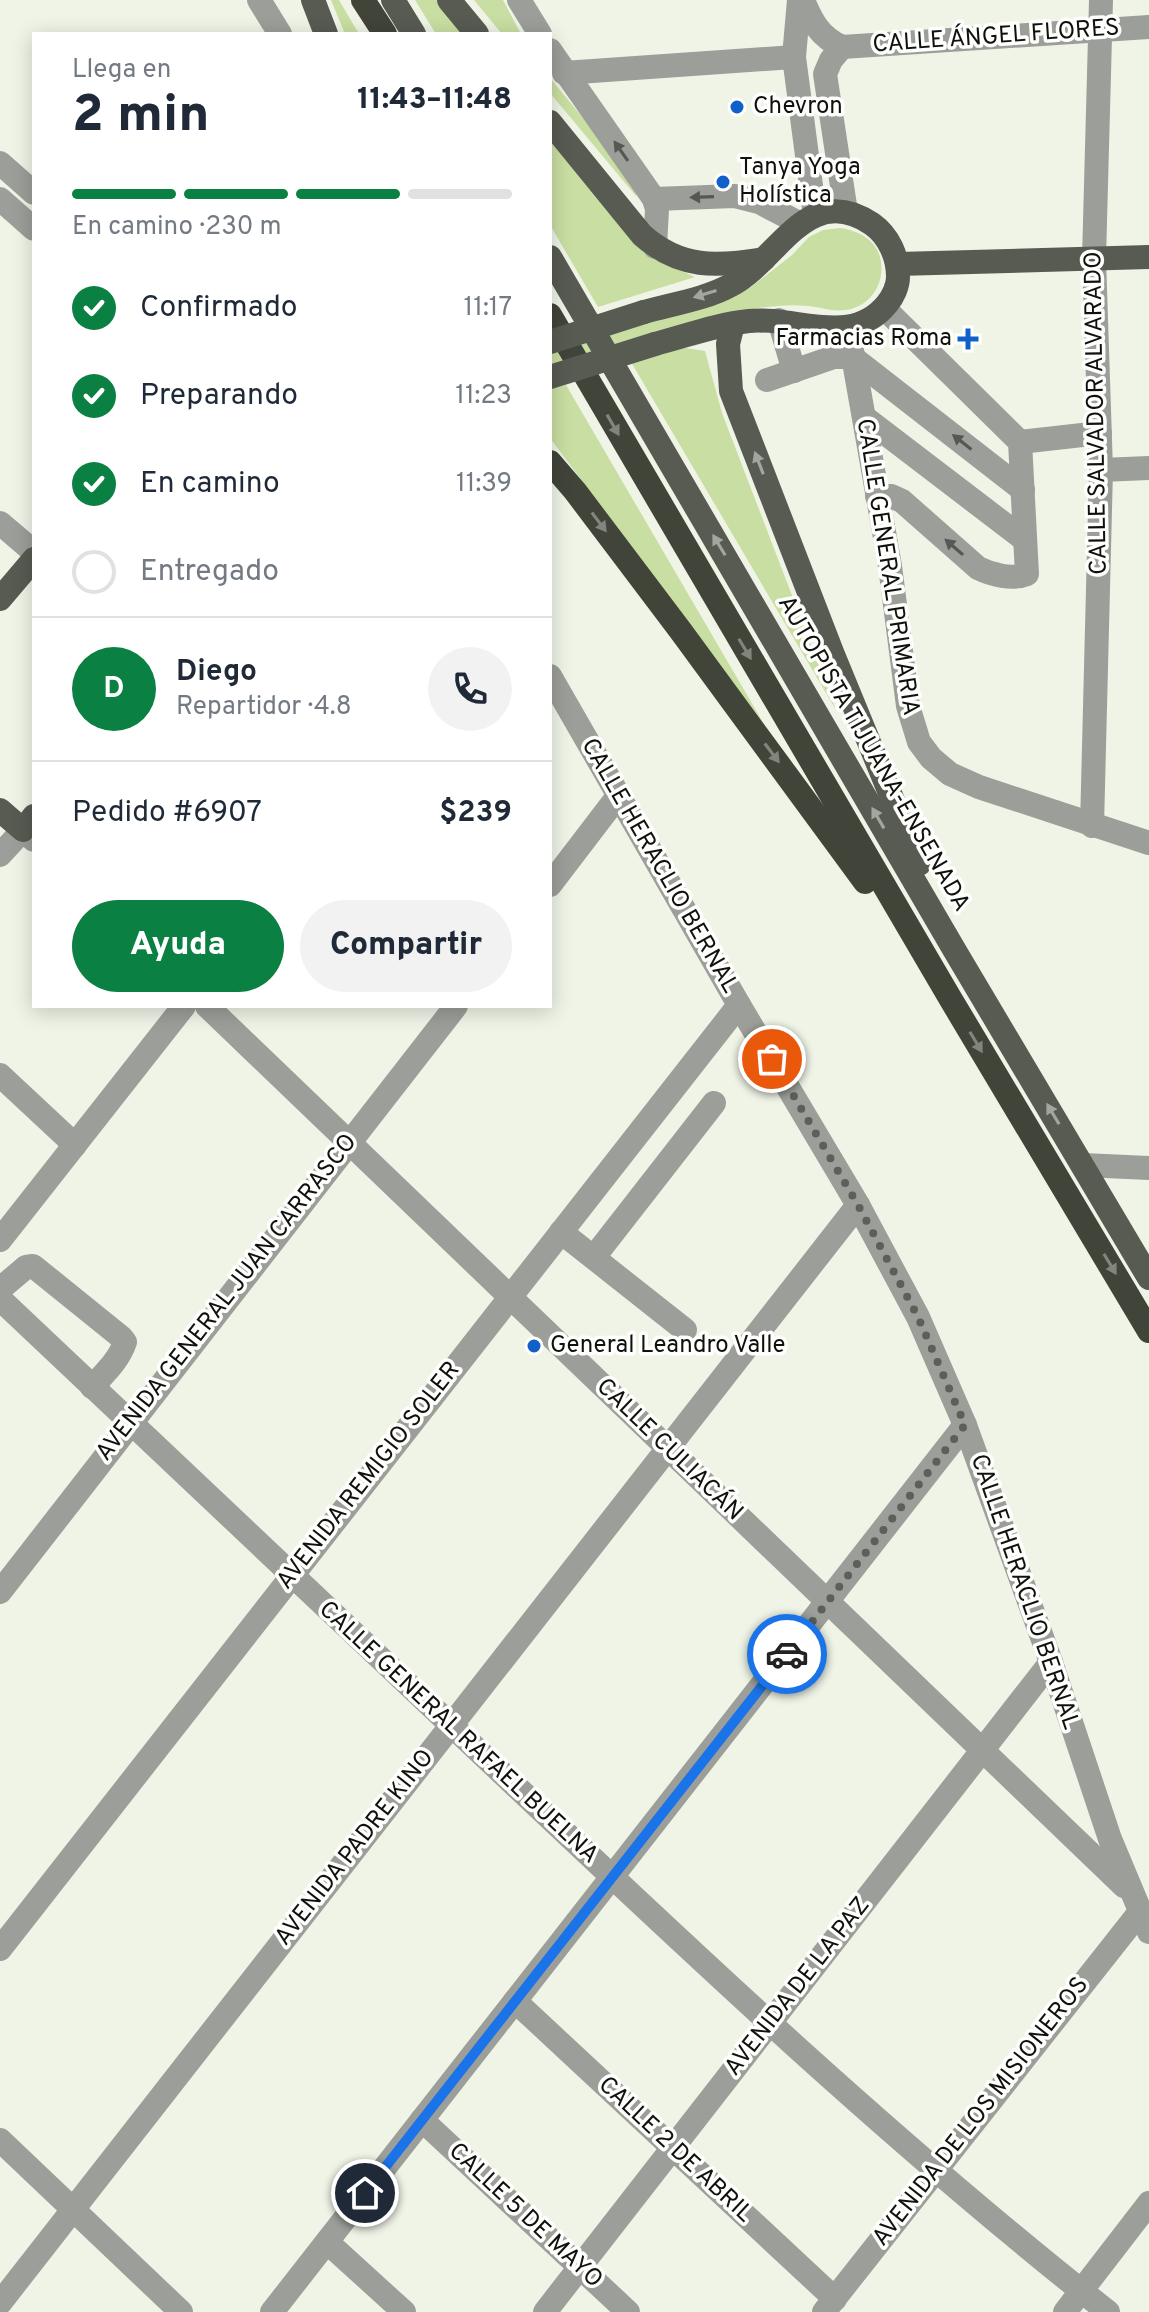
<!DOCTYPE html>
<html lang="es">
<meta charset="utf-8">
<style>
:root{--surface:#fff;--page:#f2f2f3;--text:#1f2937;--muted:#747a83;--line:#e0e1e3;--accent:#0b8043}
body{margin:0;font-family:Overpass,sans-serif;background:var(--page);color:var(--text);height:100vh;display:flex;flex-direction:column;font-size:30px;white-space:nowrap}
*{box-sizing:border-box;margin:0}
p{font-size:26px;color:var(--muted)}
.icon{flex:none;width:44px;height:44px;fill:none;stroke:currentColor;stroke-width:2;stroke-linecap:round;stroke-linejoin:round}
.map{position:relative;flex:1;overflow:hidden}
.drawer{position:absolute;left:32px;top:32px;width:520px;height:976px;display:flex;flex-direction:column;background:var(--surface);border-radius:0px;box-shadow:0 4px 20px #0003}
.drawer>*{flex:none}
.pin{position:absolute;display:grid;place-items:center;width:68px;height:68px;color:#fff;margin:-34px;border:4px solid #fff;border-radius:50%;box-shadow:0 2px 8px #0007}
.courier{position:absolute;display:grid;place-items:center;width:80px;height:80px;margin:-40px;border:6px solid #1a73e8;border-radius:50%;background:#fff;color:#222;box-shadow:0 2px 10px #0007}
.head em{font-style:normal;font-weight:800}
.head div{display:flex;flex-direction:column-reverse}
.head{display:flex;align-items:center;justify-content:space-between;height:136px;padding:0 40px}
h1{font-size:52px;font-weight:800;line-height:60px}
.bar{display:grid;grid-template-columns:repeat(4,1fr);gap:12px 8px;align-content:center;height:96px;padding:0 40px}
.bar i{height:10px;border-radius:6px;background:var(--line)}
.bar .on{background:var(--accent)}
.bar p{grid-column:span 4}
.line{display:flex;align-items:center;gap:20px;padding:0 40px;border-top:2px solid var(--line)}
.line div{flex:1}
.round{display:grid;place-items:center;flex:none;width:84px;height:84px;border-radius:42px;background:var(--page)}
ol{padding:0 40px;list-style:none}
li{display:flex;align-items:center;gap:24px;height:88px}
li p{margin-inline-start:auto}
li .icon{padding:8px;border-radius:50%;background:var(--accent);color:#fff;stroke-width:4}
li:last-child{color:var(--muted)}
li i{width:44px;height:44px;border:4px solid var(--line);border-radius:50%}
.button{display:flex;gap:16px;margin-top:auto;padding:16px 40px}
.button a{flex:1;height:92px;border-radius:48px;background:var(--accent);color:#fff;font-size:32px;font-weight:800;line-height:92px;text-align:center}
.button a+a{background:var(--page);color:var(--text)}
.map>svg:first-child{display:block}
.green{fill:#c9dea2}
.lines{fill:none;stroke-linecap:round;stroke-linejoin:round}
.minor{stroke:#9c9e99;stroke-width:24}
.major{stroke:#585b52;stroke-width:24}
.highway{stroke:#404439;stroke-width:24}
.major-bridge{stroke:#585b52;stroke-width:24}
.oneway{fill:#565853}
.oneway2{fill:#a3a59f}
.oneway3{fill:#82857e}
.done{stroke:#5d6059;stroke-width:8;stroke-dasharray:0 14.4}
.route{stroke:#1a73e8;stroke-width:10}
.poi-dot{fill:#1060ca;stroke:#fefffd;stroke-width:3}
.labels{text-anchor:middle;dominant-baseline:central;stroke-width:7;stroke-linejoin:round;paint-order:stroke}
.street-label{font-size:24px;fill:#0f110d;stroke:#fefffd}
.poi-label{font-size:24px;fill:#0f110d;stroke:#fefffd;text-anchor:start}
</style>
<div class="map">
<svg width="1149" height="2312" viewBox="0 0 1149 2312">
<rect width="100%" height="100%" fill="#eff4e7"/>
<!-- green -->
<g class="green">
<polygon points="331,0 339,0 359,34 345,34"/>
<polygon points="415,0 437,0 465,34 436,34"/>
<polygon points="474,0 503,0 521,34 502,34"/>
<polygon points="550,78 635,181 636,196 550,93"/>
<polygon points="550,139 657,260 695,277 598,307 550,225"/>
<path d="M 840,228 C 856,230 873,238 879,254 C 888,279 872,307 845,310 C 833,312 820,307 808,306 C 791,304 775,306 758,308 L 550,368 L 550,349 L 751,287 L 792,255 L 809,237 L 823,230 Z"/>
<polygon points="679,347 705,351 722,413 836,710 631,362"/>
<polygon points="566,385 764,724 550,438 550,389"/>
</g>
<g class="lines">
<!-- minor -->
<g class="minor">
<polyline points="259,0 280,34"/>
<polyline points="519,0 540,34"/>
<polyline points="799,0 794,57 815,216"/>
<path d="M 803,0 C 812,22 820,37 842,47 L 1149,27"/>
<polyline points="842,47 831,60 825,74 846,212"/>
<polyline points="550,50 654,199 657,209 655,247"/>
<polyline points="564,73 794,57"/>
<polyline points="0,163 34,193"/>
<polyline points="0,199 34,229"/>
<polyline points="654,199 735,196 759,202 799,223"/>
<polyline points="779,320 794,371"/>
<polyline points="848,328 890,566 908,706 919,742 931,758 950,774 979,787 1149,843"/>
<polyline points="767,380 834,357 852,357 1023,490"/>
<polyline points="864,417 1025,540"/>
<polyline points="1020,442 1100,433"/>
<polyline points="1101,470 1149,468"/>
<path d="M 877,496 L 891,496 L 902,501 L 978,568 C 992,575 1012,580 1027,574 L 1020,442 L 884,308"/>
<polyline points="0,523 34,552"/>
<polyline points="550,676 739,1005 858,1205 918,1317 965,1425 1051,1662 1110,1839 1149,1932"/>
<polyline points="1092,826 1101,470 1094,259 1101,0"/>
<polyline points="0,855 23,830 34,840"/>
<polyline points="550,885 618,796"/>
<polyline points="207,1006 1124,1886"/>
<polyline points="0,1075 75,1145"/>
<polyline points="1083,1165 1149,1168"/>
<polyline points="561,1232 685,1330"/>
<polyline points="0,1240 184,1006"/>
<polyline points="594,1257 714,1103"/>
<path d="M 0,1289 L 26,1267 L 33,1266 L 121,1337 L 125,1342 C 119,1360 105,1373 92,1387"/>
<path d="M 0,1299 C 150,1441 300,1582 450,1724 C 664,1926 877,2130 1108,2312"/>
<polyline points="0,1592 456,1006"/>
<polyline points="0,1949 739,1005"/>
<polyline points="515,2001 835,2299"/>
<polyline points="422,2120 628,2312"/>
<polyline points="0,2140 181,2312"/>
<polyline points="327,2242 404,2312"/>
<polyline points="0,2303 858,1205"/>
<polyline points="272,2312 965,1425"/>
<polyline points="545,2312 1051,1662"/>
<polyline points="824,2312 1139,1913"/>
<polyline points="1065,2312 1149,2203"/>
</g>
<!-- major -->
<g class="major">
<polyline points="313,0 326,34"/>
<polyline points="393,0 414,34"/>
<polyline points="449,0 477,34"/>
<path d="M 550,122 L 642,235 C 680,269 717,267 764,259"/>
<polyline points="550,257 955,951 1149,1278"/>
<polyline points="898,264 1149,257"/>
<path d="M 644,312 C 672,304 706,299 731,285 C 778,261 807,180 872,224 C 889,236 898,257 898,277 C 898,286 893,297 887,304 C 851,348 797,316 749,321 C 718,324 686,336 655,344"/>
<polyline points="733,324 728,344 731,391 832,652 919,864"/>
<polyline points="0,599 34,559"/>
<polyline points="0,810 23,830 34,816"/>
</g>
<!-- highway -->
<g class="highway">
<polyline points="363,0 385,34"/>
<polyline points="550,315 950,998 1149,1331"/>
<polyline points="550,462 575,491 680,630 865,882"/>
</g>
<!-- major-bridge -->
<g class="major-bridge">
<polyline points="550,342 644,312"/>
<polyline points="550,377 655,344"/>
</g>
</g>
<!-- one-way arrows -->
<defs><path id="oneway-solid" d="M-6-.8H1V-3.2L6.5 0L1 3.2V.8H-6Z" transform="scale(2)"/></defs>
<g class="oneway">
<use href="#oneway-solid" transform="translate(621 151) rotate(-125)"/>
<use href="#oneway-solid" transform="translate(702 197) rotate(178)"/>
<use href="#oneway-solid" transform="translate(962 442) rotate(-142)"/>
<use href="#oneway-solid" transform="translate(954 547) rotate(-139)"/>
</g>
<g class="oneway2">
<use href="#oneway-solid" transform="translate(705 294) rotate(163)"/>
<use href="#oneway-solid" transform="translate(759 463) rotate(-111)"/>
<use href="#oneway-solid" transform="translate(719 545) rotate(-121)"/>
<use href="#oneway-solid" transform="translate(878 818) rotate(-120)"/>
<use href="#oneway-solid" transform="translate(1053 1114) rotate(-121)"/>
</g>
<g class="oneway3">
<use href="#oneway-solid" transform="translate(613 425) rotate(60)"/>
<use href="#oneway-solid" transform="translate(599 522) rotate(53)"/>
<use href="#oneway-solid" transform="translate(745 649) rotate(59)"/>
<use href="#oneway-solid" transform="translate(772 753) rotate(53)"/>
<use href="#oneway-solid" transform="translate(976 1042) rotate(59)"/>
<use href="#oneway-solid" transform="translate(1110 1264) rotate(59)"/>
</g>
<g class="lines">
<!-- done -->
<polyline class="done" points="772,1059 858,1205 918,1317 965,1425 787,1654"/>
<!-- route -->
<polyline class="route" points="365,2193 787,1654"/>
</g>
<!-- markers -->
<g class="poi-dot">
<circle cx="737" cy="107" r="8"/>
<circle cx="723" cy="182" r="8"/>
<path d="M964 327h8v8h8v8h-8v8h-8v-8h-8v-8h8z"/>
<circle cx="534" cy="1346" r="8"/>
</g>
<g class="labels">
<!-- street labels -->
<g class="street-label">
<text transform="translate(996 37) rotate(-4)">CALLE ÁNGEL FLORES</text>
<text transform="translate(1097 413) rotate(-91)">CALLE SALVADOR ALVARADO</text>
<text transform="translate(887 567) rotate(81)">CALLE GENERAL PRIMARIA</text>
<text transform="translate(873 754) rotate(60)">AUTOPISTA TIJUANA-ENSENADA</text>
<text transform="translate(659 866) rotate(60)">CALLE HERACLIO BERNAL</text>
<text transform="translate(227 1298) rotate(-52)">AVENIDA GENERAL JUAN CARRASCO</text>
<text transform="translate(669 1450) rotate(44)">CALLE CULIACÁN</text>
<text transform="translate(369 1476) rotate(-52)">AVENIDA REMIGIO SOLER</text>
<text transform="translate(1024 1592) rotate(71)">CALLE HERACLIO BERNAL</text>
<text transform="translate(458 1733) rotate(43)">CALLE GENERAL RAFAEL BUELNA</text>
<text transform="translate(355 1848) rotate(-52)">AVENIDA PADRE KINO</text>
<text transform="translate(798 1987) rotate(-52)">AVENIDA DE LA PAZ</text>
<text transform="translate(981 2112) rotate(-52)">AVENIDA DE LOS MISIONEROS</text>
<text transform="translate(675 2150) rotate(43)">CALLE 2 DE ABRIL</text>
<text transform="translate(525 2216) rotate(43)">CALLE 5 DE MAYO</text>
</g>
<!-- poi labels -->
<g class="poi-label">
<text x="753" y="107">Chevron</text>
<text x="739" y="168">Tanya Yoga<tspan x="739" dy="28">Holística</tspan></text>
<text x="952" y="339" text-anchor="end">Farmacias Roma</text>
<text x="550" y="1346">General Leandro Valle</text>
</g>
</g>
</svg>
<div class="pin" style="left:772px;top:1059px;background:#ea580c"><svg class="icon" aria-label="bag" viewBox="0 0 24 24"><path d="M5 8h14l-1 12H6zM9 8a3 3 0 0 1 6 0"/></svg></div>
<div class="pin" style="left:365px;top:2193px;background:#1f2937"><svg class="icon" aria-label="home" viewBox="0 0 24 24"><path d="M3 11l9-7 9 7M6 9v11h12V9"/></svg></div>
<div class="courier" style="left:787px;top:1654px"><svg class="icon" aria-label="car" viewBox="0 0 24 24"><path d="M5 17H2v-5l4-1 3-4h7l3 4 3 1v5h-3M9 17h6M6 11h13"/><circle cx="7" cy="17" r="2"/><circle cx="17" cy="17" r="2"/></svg></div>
<section class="drawer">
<div class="head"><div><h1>2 min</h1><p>Llega en</p></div><em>11:43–11:48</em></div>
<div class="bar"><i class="on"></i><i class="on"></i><i class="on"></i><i></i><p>En camino · 230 m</p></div>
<ol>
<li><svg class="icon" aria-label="check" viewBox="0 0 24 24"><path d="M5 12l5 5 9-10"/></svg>Confirmado<p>11:17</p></li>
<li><svg class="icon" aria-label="check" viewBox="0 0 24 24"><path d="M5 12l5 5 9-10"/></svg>Preparando<p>11:23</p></li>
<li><svg class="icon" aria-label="check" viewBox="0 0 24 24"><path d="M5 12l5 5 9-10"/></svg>En camino<p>11:39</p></li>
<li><i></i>Entregado</li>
</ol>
<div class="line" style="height:144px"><b class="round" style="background:var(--accent);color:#fff">D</b><div><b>Diego</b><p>Repartidor · 4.8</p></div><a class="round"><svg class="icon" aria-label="phone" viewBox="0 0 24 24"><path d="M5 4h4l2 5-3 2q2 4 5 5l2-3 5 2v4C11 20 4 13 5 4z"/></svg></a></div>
<div class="line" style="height:104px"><div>Pedido #6907</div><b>$239</b></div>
<div class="button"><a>Ayuda</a><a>Compartir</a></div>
</section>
</div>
